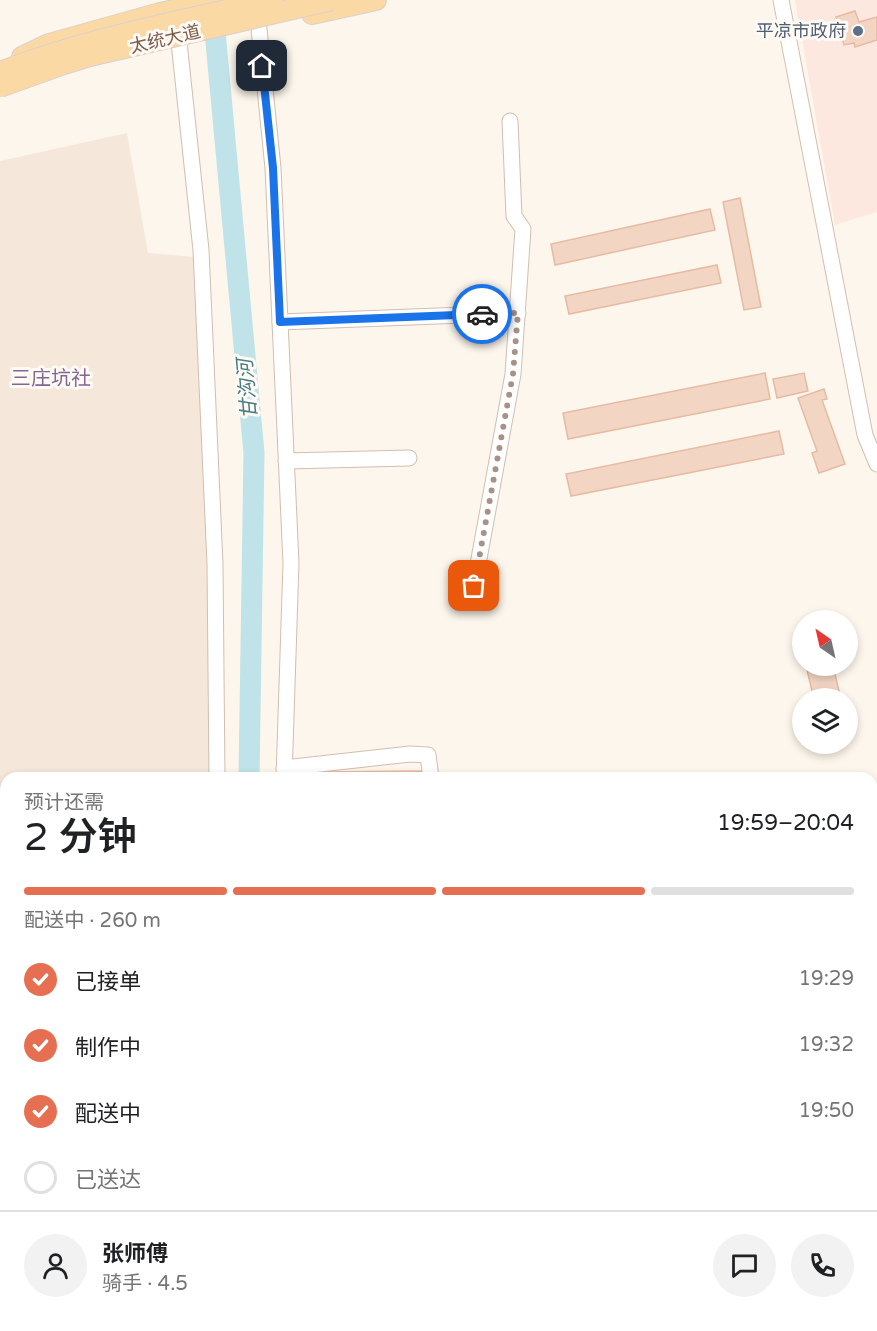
<!DOCTYPE html>
<html lang="zh">
<meta charset="utf-8">
<style>
:root{--surface:#fff;--page:#f2f2f2;--text:#202124;--muted:#757577;--line:#e0e0e0;--accent:#e76f51}
body{margin:0;font-family:"Varela Round","Noto Sans SC",sans-serif;background:var(--page);color:var(--text);height:100vh;display:flex;flex-direction:column;font-size:22px;white-space:nowrap}
*{box-sizing:border-box;margin:0}
p{font-size:20px;color:var(--muted)}
.icon{flex:none;width:33px;height:33px;fill:none;stroke:currentColor;stroke-width:2;stroke-linecap:round;stroke-linejoin:round}
.map{position:relative;flex:1;overflow:hidden}
.sheet{position:absolute;left:0px;top:772px;width:878px;height:560px;display:flex;flex-direction:column;background:var(--surface);border-radius:18px 18px 0 0;box-shadow:0 3px 9px #0003}
.sheet>*{flex:none}
.needle{width:39px;rotate:326deg}
.controls{position:absolute;left:792px;top:610px;display:grid;gap:12px}
.controls a{display:grid;place-items:center;width:66px;height:66px;border-radius:50%;background:var(--surface);box-shadow:0 3px 9px #0003;font-size:30px}
.pin{position:absolute;display:grid;place-items:center;width:51px;height:51px;color:#fff;margin:-26px;border-radius:12px;box-shadow:0 3px 9px #0006}
.courier{position:absolute;display:grid;place-items:center;width:60px;height:60px;margin:-30px;border:4px solid #1a73e8;border-radius:50%;background:#fff;color:#222;box-shadow:0 2px 8px #0007}
.summary em{font-style:normal;font-weight:600}
.summary div{display:flex;flex-direction:column-reverse}
.summary{display:flex;align-items:center;justify-content:space-between;height:102px;padding:0 24px}
h1{font-size:39px;font-weight:600;line-height:45px}
.bar{display:grid;grid-template-columns:repeat(4,1fr);gap:9px 6px;align-content:center;height:72px;padding:0 24px}
.bar i{height:8px;border-radius:4px;background:var(--line)}
.bar .on{background:var(--accent)}
.bar p{grid-column:span 4}
.line{display:flex;align-items:center;gap:15px;padding:0 24px;border-top:2px solid var(--line)}
.line div{flex:1}
.round{display:grid;place-items:center;flex:none;width:63px;height:63px;border-radius:32px;background:var(--page)}
ol{padding:0 24px;list-style:none}
li{display:flex;align-items:center;gap:18px;height:66px}
li p{margin-inline-start:auto}
li .icon{padding:6px;border-radius:50%;background:var(--accent);color:#fff;stroke-width:4}
li:last-child{color:var(--muted)}
li i{width:33px;height:33px;border:3px solid var(--line);border-radius:50%}
.map>svg:first-child{display:block}
.residential{fill:#f5e8da}
.commercial{fill:#fde8e0}
.lines{fill:none;stroke-linecap:round;stroke-linejoin:round}
.river{stroke:#bfe3e8;stroke-width:21}
.building{fill:#f3d5c3;stroke:#e6bba3;stroke-width:1.5}
.minor-casing{stroke:#d1beb0;stroke-width:17}
.major-casing{stroke:#dad1cd;stroke-width:22}
.minor{stroke:#fff;stroke-width:15}
.major{stroke:#fbd9a5;stroke-width:20}
.major-bridge-casing{stroke:#dad1cd;stroke-width:22;stroke-linecap:butt}
.major-bridge{stroke:#fbd9a5;stroke-width:20}
.done{stroke:#a89285;stroke-width:6;stroke-dasharray:0 10.8}
.route{stroke:#1a73e8;stroke-width:8}
.service-dot{fill:#5c6f8a;stroke:#fffaf3;stroke-width:2}
.labels{text-anchor:middle;dominant-baseline:central;stroke-width:6;stroke-linejoin:round;paint-order:stroke}
.service-label{font-size:18px;fill:#4e5e75;stroke:#fffaf3;text-anchor:end}
.street-label{font-size:18px;fill:#7a5c4d;stroke:#fffaf3}
.neighbourhood-label{font-size:20px;fill:#846695;stroke:#fffaf3}
.water-label{font-size:20px;font-style:italic;fill:#437c86;stroke:#fffaf3}
</style>
<div class="map">
<svg width="877" height="1331" viewBox="0 0 877 1331">
<rect width="100%" height="100%" fill="#fdf6ec"/>
<!-- residential -->
<polygon class="residential" points="127,133 148,253 194,257 206,359 217,778 6,778 6,1004 0,1032 0,161"/>
<!-- commercial -->
<polygon class="commercial" points="795,0 877,0 877,212 835,225"/>
<g class="lines">
<!-- river -->
<g class="river">
<polyline points="213,10 254,453 249,778"/>
<polyline points="165,1331 166,1326"/>
</g>
</g>
<!-- building -->
<g class="building">
<polygon points="855,11 859,22 877,17 877,40 855,47 854,43 844,45 836,17"/>
<polygon points="740,198 761,307 744,310 723,202"/>
<polygon points="710,209 715,230 555,265 551,244"/>
<polygon points="717,265 721,283 569,314 565,296"/>
<polygon points="765,373 770,399 568,439 563,413"/>
<polygon points="804,373 808,391 777,398 773,379"/>
<polygon points="824,389 827,399 822,400 845,464 819,473 812,453 817,451 798,398"/>
<polygon points="779,431 784,454 571,496 566,474"/>
<polygon points="806,666 833,666 841,699 814,699"/>
<polygon points="424,771 424,778 314,778 314,772"/>
<polygon points="873,1076 877,1079 877,1111 872,1118 872,1079"/>
<polygon points="872,1191 877,1195 877,1210 872,1218"/>
<polygon points="877,1266 877,1299 872,1296 872,1274"/>
</g>
<g class="lines">
<!-- minor casing -->
<g class="minor-casing">
<g id="minor">
<polyline points="781,0 865,435 877,464"/>
<polyline points="257,9 273,168 291,563 284,778"/>
<polyline points="179,42 201,250 215,564 217,778"/>
<polyline points="280,322 518,313"/>
<polyline points="286,461 409,458"/>
<polyline points="474,586 513,374 523,229 514,216 510,121"/>
<polyline points="284,768 410,754 428,755 431,778"/>
<polyline points="872,972 877,964"/>
<polyline points="421,1326 421,1331"/>
<polyline points="130,1331 131,1326"/>
<polyline points="203,1331 204,1326"/>
<polyline points="613,1331 617,1326"/>
</g>
</g>
<!-- major casing -->
<g class="major-casing">
<g id="major">
<polyline points="312,14 376,0"/>
<polyline points="22,57 49,44 160,13 221,0"/>
</g>
</g>
<!-- minor -->
<use href="#minor" class="minor"/>
<!-- major -->
<use href="#major" class="major"/>
<!-- major-bridge casing -->
<g class="major-bridge-casing">
<g id="major-bridge">
<path d="M 0,72 C 88,38 180,21 271,0"/>
<polyline points="0,87 61,65 90,56 332,0"/>
</g>
</g>
<!-- major-bridge -->
<use href="#major-bridge" class="major-bridge"/>
</g>
<g class="lines">
<!-- done -->
<polyline class="done" points="474,586 513,374 518,313 482,314"/>
<!-- route -->
<polyline class="route" points="262,66 273,168 280,322 482,314"/>
</g>
<!-- markers -->
<circle class="service-dot" cx="858" cy="31" r="6"/>
<g class="labels">
<!-- service labels -->
<g class="service-label">
<text x="846" y="31">平凉市政府</text>
</g>
<!-- street labels -->
<g class="street-label">
<text transform="translate(165 39) rotate(-13)">太统大道</text>
</g>
<!-- neighbourhood labels -->
<g class="neighbourhood-label">
<text x="51" y="379">三庄坑社</text>
</g>
<!-- water labels -->
<g class="water-label">
<text transform="translate(248 389) rotate(-95)">甘沟河</text>
</g>
</g>
</svg>
<div class="controls">
<a><svg class="needle" viewBox="-14 -14 28 28"><path d="M0-13l5 13h-10z" fill="#e53935"/><path d="M0 13l5-13h-10z" fill="#757577"/></svg></a>
<a><svg class="icon" aria-label="layers" viewBox="0 0 24 24"><path d="M12 4l9 5-9 5-9-5zM3 14l9 5 9-5"/></svg></a>
</div>
<div class="pin" style="left:474px;top:586px;background:#ea580c"><svg class="icon" aria-label="bag" viewBox="0 0 24 24"><path d="M5 8h14l-1 12H6zM9 8a3 3 0 0 1 6 0"/></svg></div>
<div class="pin" style="left:262px;top:66px;background:#1f2937"><svg class="icon" aria-label="home" viewBox="0 0 24 24"><path d="M3 11l9-7 9 7M6 9v11h12V9"/></svg></div>
<div class="courier" style="left:482px;top:314px"><svg class="icon" aria-label="car" viewBox="0 0 24 24"><path d="M5 17H2v-5l4-1 3-4h7l3 4 3 1v5h-3M9 17h6M6 11h13"/><circle cx="7" cy="17" r="2"/><circle cx="17" cy="17" r="2"/></svg></div>
<section class="sheet">
<div class="summary"><div><h1>2 分钟</h1><p>预计还需</p></div><em>19:59–20:04</em></div>
<div class="bar"><i class="on"></i><i class="on"></i><i class="on"></i><i></i><p>配送中 · 260 m</p></div>
<ol>
<li><svg class="icon" aria-label="check" viewBox="0 0 24 24"><path d="M5 12l5 5 9-10"/></svg>已接单<p>19:29</p></li>
<li><svg class="icon" aria-label="check" viewBox="0 0 24 24"><path d="M5 12l5 5 9-10"/></svg>制作中<p>19:32</p></li>
<li><svg class="icon" aria-label="check" viewBox="0 0 24 24"><path d="M5 12l5 5 9-10"/></svg>配送中<p>19:50</p></li>
<li><i></i>已送达</li>
</ol>
<div class="line" style="height:108px"><a class="round"><svg class="icon" aria-label="person" viewBox="0 0 24 24"><circle cx="12" cy="8" r="4"/><path d="M4 21q1-7 8-7t8 7"/></svg></a><div><b>张师傅</b><p>骑手 · 4.5</p></div><a class="round"><svg class="icon" aria-label="chat" viewBox="0 0 24 24"><path d="M4 5h16v11H9l-5 4z"/></svg></a><a class="round"><svg class="icon" aria-label="phone" viewBox="0 0 24 24"><path d="M5 4h4l2 5-3 2q2 4 5 5l2-3 5 2v4C11 20 4 13 5 4z"/></svg></a></div>
</section>
</div>
